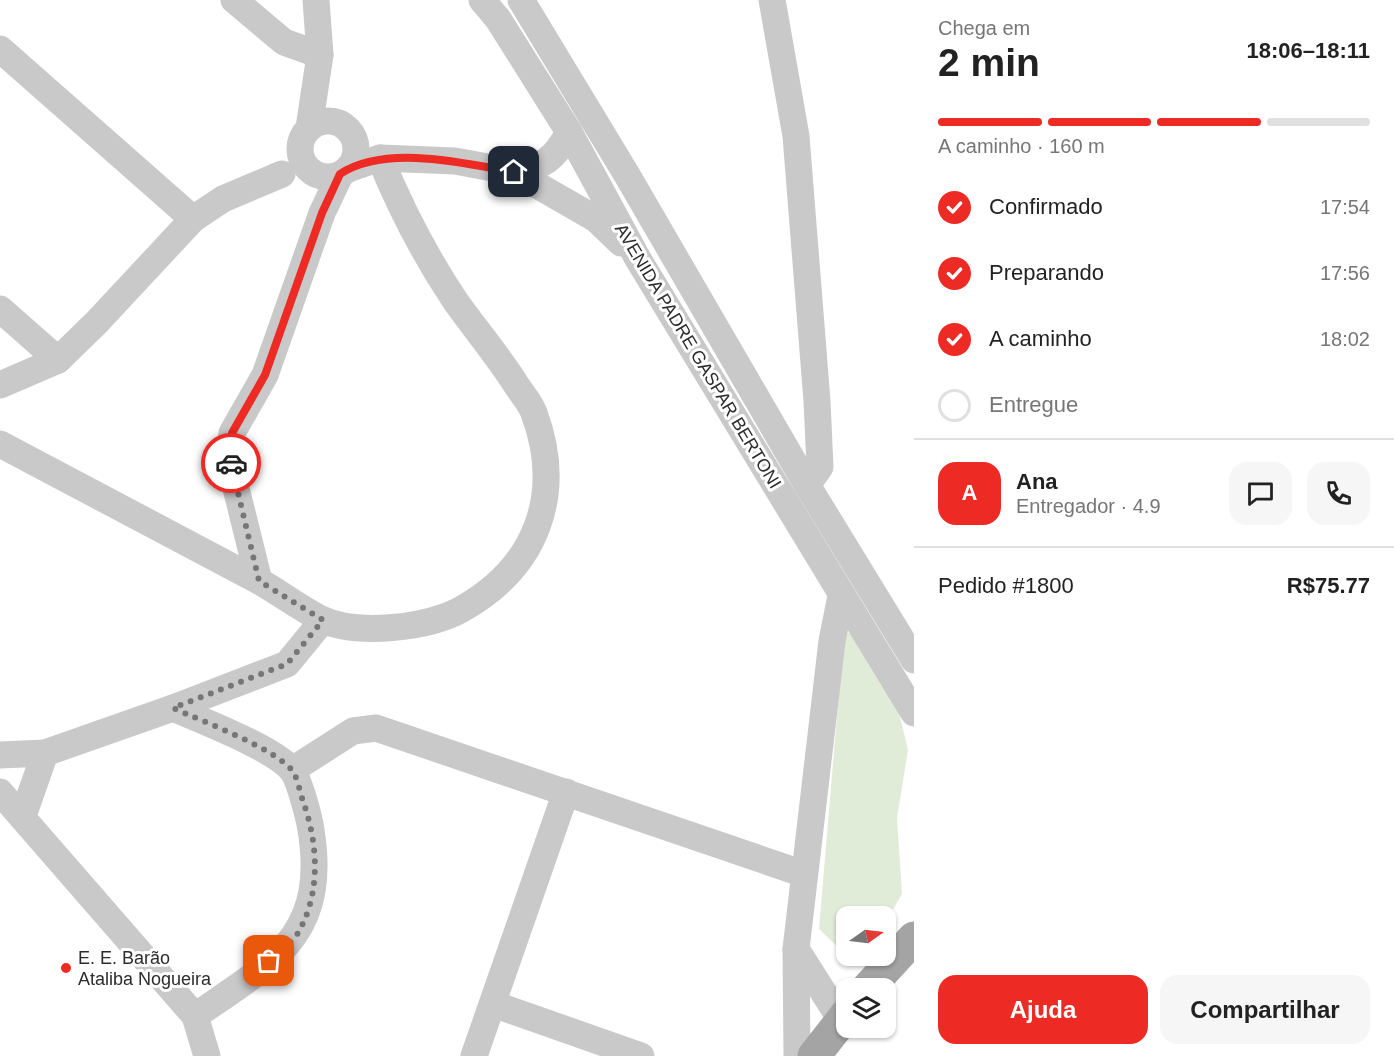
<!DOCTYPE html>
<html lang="pt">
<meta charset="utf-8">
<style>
:root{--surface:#fff;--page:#f6f6f6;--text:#222;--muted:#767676;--line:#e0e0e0;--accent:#ed2a24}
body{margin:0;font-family:Arial,sans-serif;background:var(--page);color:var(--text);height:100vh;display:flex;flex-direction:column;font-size:22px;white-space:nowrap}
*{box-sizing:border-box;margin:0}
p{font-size:20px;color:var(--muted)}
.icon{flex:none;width:33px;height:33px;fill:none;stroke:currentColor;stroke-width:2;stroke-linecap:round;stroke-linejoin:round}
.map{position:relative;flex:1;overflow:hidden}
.panel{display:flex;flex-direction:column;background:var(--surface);width:480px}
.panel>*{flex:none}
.needle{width:39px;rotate:76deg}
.controls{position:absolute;left:836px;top:906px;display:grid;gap:12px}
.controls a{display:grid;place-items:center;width:60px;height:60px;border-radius:12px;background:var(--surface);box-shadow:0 2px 4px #0004;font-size:30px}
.pin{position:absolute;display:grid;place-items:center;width:51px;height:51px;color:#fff;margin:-26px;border-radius:12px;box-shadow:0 3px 9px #0006}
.courier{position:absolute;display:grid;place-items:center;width:60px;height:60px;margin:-30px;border:4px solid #ed2a24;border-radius:50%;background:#fff;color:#222;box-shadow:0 2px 8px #0007}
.head em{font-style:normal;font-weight:600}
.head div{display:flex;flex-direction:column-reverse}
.head{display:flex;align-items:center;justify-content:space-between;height:102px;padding:0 24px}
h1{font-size:39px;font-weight:600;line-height:45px}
.bar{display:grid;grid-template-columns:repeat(4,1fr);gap:9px 6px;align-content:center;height:72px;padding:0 24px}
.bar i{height:8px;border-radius:4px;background:var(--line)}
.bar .on{background:var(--accent)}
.bar p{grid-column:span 4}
.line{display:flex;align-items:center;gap:15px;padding:0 24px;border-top:2px solid var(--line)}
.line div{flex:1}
.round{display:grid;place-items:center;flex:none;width:63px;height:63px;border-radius:18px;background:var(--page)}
ol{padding:0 24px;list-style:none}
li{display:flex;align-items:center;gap:18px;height:66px}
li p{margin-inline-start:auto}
li .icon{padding:6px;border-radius:50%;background:var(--accent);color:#fff;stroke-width:4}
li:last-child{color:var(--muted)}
li i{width:33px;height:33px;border:3px solid var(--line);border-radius:50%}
.action{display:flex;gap:12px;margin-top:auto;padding:12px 24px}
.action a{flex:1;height:69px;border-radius:18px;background:var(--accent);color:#fff;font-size:24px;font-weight:600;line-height:69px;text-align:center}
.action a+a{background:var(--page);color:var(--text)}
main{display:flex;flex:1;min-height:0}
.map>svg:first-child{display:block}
.green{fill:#e0ebd8}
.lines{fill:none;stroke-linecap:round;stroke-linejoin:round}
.minor{stroke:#c9c9c9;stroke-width:27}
.major{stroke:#a4a4a4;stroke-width:33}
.done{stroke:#767676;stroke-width:6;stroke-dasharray:0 10.8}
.route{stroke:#ed2a24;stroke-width:8}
.poi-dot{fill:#ed2a24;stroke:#fff;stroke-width:2}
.labels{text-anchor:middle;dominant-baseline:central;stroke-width:6;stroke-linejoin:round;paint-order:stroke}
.street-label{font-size:18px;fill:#2c2c2c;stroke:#fff}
.poi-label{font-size:18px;fill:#2c2c2c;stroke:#fff;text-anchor:start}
</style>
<main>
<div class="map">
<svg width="914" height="1056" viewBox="0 0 914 1056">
<rect width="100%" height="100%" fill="#fff"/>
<!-- green -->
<polygon class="green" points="860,632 896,700 908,750 897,818 902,894 885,923 885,916 846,916 846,955 819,929 844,633"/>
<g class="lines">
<!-- minor -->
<g class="minor">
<polyline points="234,0 284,42 320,55"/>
<polyline points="482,0 498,19 569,132 638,259 914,713"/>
<polyline points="521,0 627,175 807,485 914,660"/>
<polyline points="772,0 796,136 817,401 820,467 807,485"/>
<polyline points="0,49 193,219"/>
<circle cx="328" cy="149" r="28"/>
<polyline points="309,128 320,55 316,0"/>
<polyline points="348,169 380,158 455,161 514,172 596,219 621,243"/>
<path d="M 514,172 C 543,167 555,159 569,132"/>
<path d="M 340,175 L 322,213 L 265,375 L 232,433 L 230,448 L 233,476 L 259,581 C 280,593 300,608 321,619 C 356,636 429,628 462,609 C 537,567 564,494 534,413 C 531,404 523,395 517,386 C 499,357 476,330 456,302 C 425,256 401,209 380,158"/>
<polyline points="0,309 58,360"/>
<polyline points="0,385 58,360 97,322 193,219 223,199 282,174"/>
<polyline points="0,444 259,581"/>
<path d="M 173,708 C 202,721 271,747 291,769 C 299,778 309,817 311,830 C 328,936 273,962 195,1016"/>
<polyline points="0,755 45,753 173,708 287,664 323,620"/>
<polyline points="292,770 353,731 376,728 804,874"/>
<polyline points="0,792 195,1016 207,1056"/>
<polyline points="23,816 45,753"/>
<polyline points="796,949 832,641 841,596"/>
<polyline points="493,1004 641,1056"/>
<polyline points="474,1056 566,792"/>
<polyline points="797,1056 796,949 841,1020"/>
</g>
<!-- major -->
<g class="major">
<polyline points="868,988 914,938"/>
<polyline points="814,1056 846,1015"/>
</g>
</g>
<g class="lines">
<!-- done -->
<path class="done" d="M 231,463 L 259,581 L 323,620 L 287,664 L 173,708 C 202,721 271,747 291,769 C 298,777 300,794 304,804 C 318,845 321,893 298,933 C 292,943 278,953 269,961"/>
<!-- route -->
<path class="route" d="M 231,463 L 232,433 L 265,375 L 322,213 L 340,174 C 385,144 464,163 514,172"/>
</g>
<!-- markers -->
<circle class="poi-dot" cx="66" cy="968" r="6"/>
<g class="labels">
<!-- street labels -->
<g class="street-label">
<text transform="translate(698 356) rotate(59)">AVENIDA PADRE GASPAR BERTONI</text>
</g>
<!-- poi labels -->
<g class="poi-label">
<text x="78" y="958">E. E. Barão<tspan x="78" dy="21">Ataliba Nogueira</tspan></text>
</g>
</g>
</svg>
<div class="controls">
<a><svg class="needle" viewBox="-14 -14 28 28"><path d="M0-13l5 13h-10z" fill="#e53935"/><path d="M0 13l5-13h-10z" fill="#767676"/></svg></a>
<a><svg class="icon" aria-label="layers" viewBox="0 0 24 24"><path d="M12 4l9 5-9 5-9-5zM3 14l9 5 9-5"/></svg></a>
</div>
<div class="pin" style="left:269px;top:961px;background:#ea580c"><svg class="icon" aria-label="bag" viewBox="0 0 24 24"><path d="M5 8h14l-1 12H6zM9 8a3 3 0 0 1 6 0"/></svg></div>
<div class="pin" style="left:514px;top:172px;background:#1f2937"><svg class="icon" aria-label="home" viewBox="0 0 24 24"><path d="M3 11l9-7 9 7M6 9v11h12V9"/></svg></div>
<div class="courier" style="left:231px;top:463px"><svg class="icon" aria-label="car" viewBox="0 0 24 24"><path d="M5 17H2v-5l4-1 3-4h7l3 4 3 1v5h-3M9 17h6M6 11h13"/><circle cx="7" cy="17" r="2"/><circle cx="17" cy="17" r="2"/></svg></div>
</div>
<section class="panel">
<div class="head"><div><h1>2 min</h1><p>Chega em</p></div><em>18:06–18:11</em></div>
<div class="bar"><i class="on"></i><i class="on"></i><i class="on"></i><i></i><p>A caminho · 160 m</p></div>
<ol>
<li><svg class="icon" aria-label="check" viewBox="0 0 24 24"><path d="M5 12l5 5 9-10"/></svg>Confirmado<p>17:54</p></li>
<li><svg class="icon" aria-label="check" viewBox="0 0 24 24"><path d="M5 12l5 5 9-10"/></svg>Preparando<p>17:56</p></li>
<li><svg class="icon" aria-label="check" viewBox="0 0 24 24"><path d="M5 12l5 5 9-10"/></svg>A caminho<p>18:02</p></li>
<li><i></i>Entregue</li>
</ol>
<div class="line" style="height:108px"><b class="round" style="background:var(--accent);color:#fff">A</b><div><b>Ana</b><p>Entregador · 4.9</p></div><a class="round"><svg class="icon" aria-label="chat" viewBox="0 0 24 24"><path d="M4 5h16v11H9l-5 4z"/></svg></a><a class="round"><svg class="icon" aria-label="phone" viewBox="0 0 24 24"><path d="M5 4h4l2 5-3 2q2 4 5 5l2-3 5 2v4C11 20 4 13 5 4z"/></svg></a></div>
<div class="line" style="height:78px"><div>Pedido #1800</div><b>R$75.77</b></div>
<div class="action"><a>Ajuda</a><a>Compartilhar</a></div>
</section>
</main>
